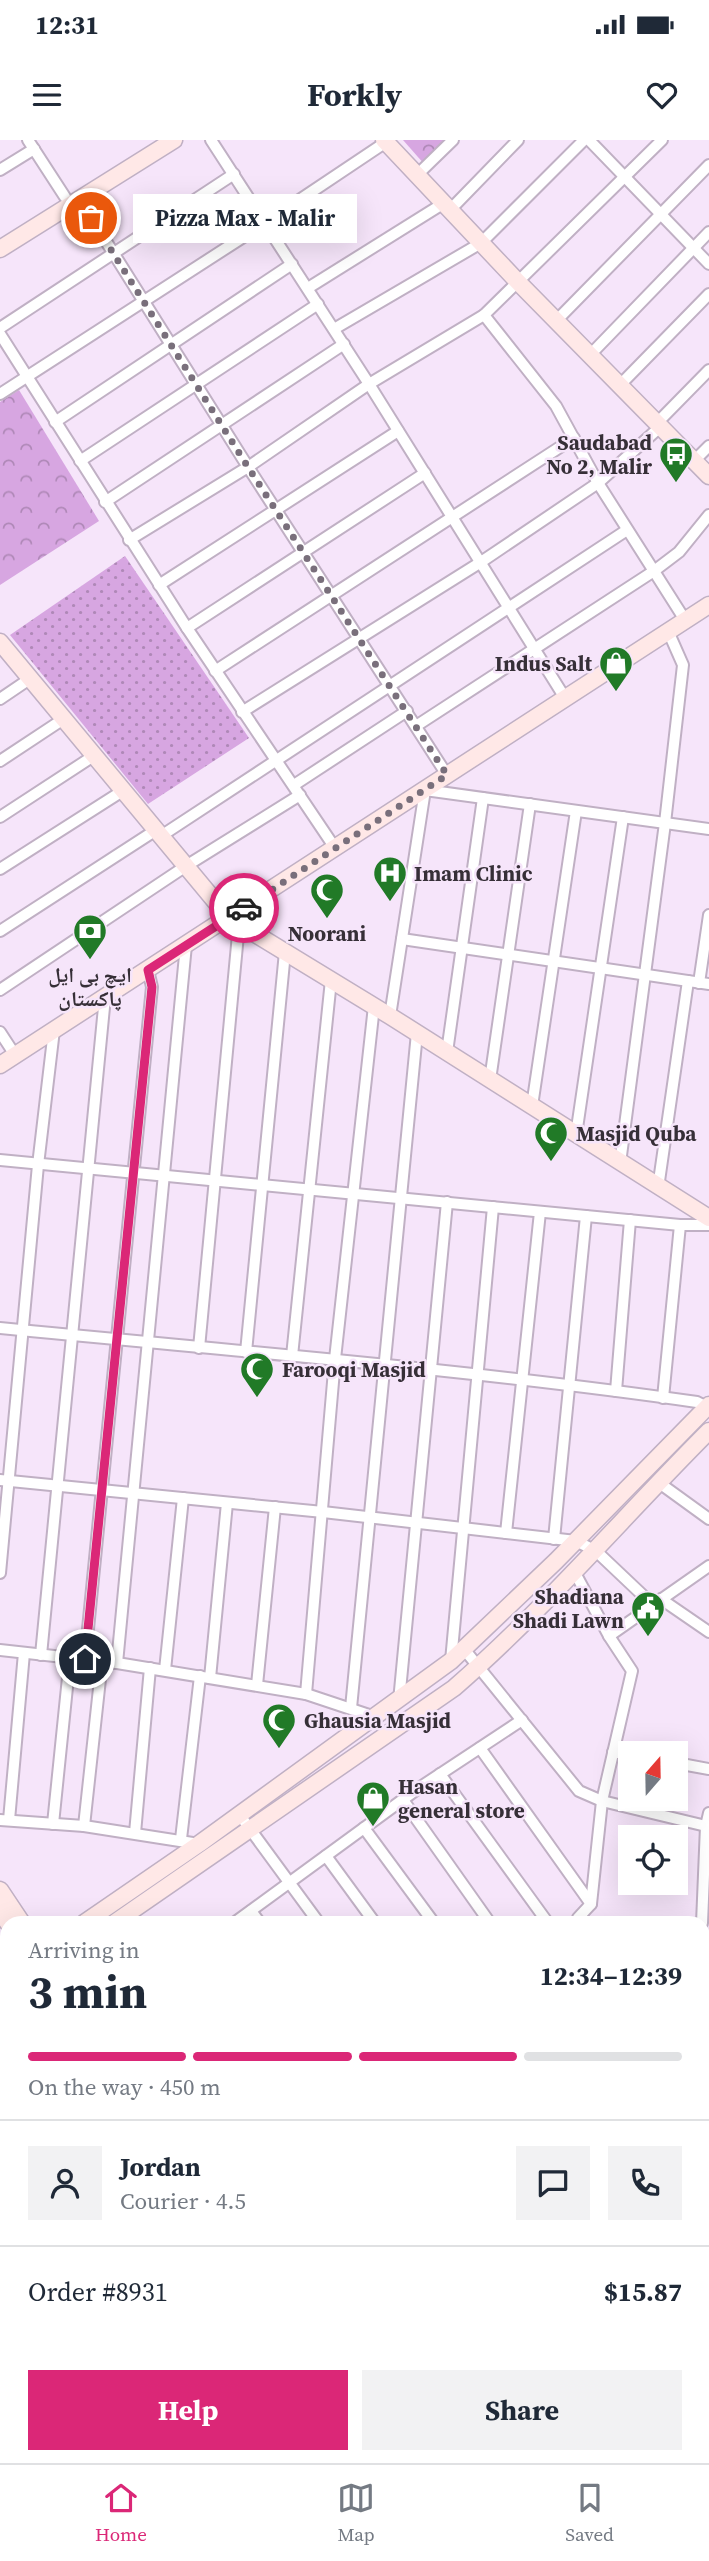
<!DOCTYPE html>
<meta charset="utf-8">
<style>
:root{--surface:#fff;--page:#f2f2f3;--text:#1f2937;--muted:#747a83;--line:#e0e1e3;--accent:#db2777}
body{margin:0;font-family:"Source Serif 4","Noto Naskh Arabic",serif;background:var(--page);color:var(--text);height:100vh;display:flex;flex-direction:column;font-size:26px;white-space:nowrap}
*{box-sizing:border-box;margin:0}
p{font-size:23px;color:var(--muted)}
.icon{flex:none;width:38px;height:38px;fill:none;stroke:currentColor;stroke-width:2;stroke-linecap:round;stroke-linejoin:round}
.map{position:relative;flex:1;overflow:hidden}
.sheet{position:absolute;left:0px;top:1776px;width:710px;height:548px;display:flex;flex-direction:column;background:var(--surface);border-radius:21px 21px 0 0;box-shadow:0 7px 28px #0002}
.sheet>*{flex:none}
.needle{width:46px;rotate:20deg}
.controls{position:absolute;left:618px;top:1601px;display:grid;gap:14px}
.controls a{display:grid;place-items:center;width:70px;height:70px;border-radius:0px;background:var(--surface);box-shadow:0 7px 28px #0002;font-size:35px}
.pin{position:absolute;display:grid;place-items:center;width:60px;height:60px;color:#fff;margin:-30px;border:4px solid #fff;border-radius:50%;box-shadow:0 2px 7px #0007}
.courier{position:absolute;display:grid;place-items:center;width:70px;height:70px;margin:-35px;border:5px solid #db2777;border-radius:50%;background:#fff;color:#222;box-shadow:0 2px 9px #0007}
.bubble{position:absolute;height:49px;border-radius:0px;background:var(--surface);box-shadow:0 7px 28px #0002;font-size:23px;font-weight:700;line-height:49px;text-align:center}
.head em{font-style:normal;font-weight:700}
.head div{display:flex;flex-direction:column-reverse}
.head{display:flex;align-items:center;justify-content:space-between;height:119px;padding:0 28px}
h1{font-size:46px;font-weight:700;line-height:52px}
.bar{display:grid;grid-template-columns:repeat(4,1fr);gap:10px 7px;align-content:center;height:84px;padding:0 28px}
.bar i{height:9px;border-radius:5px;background:var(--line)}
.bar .active{background:var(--accent)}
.bar p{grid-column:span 4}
.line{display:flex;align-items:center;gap:18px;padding:0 28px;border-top:2px solid var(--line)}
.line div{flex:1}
.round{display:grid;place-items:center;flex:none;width:74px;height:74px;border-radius:0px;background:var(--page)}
.action{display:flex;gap:14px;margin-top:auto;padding:14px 28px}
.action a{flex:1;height:80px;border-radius:0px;background:var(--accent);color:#fff;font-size:28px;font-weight:700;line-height:80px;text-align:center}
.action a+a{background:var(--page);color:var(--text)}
.status{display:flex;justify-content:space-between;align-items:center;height:49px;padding:0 35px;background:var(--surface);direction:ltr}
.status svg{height:19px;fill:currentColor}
header{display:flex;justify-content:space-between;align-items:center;height:91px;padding:0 28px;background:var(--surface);font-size:32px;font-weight:700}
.dock{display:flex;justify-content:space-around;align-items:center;height:98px;border-top:2px solid var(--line);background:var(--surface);font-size:19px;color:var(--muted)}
.dock a{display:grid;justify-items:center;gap:4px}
.dock .active{color:var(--accent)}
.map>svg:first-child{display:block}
.grass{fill:url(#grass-dots)}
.park{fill:url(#park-crowns)}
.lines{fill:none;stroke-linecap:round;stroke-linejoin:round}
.street-casing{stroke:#c0b0c4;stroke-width:14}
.secondary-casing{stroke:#c0b0c4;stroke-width:19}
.street{stroke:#fff;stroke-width:10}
.secondary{stroke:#ffe8e7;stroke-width:16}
.done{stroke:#796f7b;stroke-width:7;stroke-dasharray:0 12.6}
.route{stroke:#db2777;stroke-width:9}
.labels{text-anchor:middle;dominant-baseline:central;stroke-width:5;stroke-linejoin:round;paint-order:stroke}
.poi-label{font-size:21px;font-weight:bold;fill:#362f37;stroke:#f6e5fa;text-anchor:start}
</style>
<div class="status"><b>12:31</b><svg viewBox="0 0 49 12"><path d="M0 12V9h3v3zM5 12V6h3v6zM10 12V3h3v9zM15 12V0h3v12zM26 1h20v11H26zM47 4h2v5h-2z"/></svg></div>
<header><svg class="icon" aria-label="menu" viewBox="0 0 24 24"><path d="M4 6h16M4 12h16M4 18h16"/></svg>Forkly<svg class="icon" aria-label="heart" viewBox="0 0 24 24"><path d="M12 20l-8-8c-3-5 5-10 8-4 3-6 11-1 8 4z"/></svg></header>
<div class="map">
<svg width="709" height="2323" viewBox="0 0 709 2323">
<defs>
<pattern id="grass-dots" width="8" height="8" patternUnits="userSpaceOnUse" patternTransform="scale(1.75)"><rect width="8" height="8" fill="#d7a6e1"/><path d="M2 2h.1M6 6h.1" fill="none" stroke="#af88b7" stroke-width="1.8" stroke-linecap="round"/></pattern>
<pattern id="park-crowns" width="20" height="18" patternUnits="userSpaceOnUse" patternTransform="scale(1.75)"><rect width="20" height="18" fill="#d7a6e1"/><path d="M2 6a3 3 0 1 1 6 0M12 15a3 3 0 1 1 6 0" fill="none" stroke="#af88b7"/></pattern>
</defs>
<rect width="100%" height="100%" fill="#f6e5fa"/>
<!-- grass -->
<polygon class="grass" points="125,416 249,598 148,664 10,495"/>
<!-- park -->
<g class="park">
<polygon points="403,0 449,0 425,25"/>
<polygon points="19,250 99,381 0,445 0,262"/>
</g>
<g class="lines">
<!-- street casing -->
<g class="street-casing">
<g id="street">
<polyline points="28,0 65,57"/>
<polyline points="211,0 369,244 565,558"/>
<polyline points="589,0 709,124"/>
<polyline points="0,30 34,9"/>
<polyline points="417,35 453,0"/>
<polyline points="80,60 248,327 447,635"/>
<polyline points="450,70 518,0"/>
<polyline points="308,148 444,63"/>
<polyline points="484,175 556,266 598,343 685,480"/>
<polyline points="556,181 709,25"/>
<polyline points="0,188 234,34"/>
<polyline points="334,189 481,103 584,0"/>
<polyline points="0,194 187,488 335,708"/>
<polyline points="590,215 709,92"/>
<polyline points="620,245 709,154"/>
<polyline points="0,254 265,83 386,2"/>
<polyline points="55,282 292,124"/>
<polyline points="657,283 709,230"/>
<polyline points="80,321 318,164"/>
<polyline points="694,321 709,306"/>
<polyline points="105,362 344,204"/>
<polyline points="129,400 248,327 369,244 484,175 662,0"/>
<polyline points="159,445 398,291"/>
<polyline points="187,488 425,333"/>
<polyline points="215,531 574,298"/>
<polyline points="0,559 31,538"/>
<polyline points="242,572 481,422 598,343 660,287"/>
<polyline points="416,586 654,431 679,412 709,375"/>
<polyline points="0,621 65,578"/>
<polyline points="294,645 407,571"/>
<polyline points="0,677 95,615"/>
<polyline points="161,696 627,390"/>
<polyline points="0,729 124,650"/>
<polyline points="0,791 156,690"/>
<polyline points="402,799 709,844"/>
<polyline points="699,843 709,775"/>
<polyline points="0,850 186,726 300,655"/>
<polyline points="390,876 425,650 709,689"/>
<polyline points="0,892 15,915"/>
<polyline points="447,912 483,658"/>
<polyline points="490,940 530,664"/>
<polyline points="532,966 576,671"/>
<polyline points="576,995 623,677"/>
<polyline points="0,1020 680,1085 709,1085"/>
<polyline points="620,1023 665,683 683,525 668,491"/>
<polyline points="658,1048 688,841"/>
<path d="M 0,1188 C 233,1211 466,1229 697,1262 L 707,1267"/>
<polyline points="199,1208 239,784"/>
<polyline points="246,1212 285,812"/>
<polyline points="292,1216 331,840"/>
<polyline points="616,1251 630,1080"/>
<polyline points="663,1258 680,1085"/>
<polyline points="0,1340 323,1372 576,1401 596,1411 653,1465"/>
<polyline points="658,1342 709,1379"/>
<polyline points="506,1393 540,1072"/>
<polyline points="554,1399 586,1076"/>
<polyline points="574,1431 609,1496 632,1531 602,1661 591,1764 578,1778 577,1783"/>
<polyline points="0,1433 38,1025 54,890"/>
<polyline points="661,1459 709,1492"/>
<polyline points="609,1496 709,1426"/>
<polyline points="464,1509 579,1651 602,1661 706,1686"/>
<polyline points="0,1510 117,1523 306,1554 375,1577"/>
<polyline points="41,1515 105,857"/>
<polyline points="85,1519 152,847 148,830"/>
<polyline points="451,1521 493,1067"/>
<polyline points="117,1523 186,805"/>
<polyline points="165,1530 183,1358"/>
<polyline points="210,1538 227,1363"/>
<polyline points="257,1545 275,1367"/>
<polyline points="306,1554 335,1219 374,866"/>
<polyline points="399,1561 447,1062"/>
<polyline points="351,1568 417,893"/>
<polyline points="480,1608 591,1764"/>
<polyline points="613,1612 630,1615"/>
<polyline points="676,1623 709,1629"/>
<polyline points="440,1634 548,1783"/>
<polyline points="403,1660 490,1783"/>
<polyline points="239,1674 319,1783"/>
<polyline points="0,1680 84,1686 199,1704"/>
<polyline points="9,1680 24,1513"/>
<polyline points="53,1684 70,1518"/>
<polyline points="84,1686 102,1521"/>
<polyline points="364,1688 434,1783"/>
<polyline points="135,1693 150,1528"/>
<polyline points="181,1699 200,1536"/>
<polyline points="326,1716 375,1783"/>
<polyline points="251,1771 260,1783"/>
<polyline points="234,1783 416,1650 522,1580"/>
<polyline points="702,1783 706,1686 709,1673"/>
<polyline points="704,1841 709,1840"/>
<polyline points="704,1855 709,1896"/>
<polyline points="704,1978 709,1978"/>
<polyline points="0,1981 7,1978"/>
<polyline points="0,1986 7,1998"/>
<polyline points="704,2025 709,2026"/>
<polyline points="704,2074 709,2074"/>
<polyline points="0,2100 7,2109"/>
<polyline points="704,2116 709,2116"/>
<polyline points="704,2158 709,2158"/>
<polyline points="0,2178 7,2188"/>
<polyline points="704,2206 709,2207"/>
<polyline points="0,2215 7,2216"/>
<polyline points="704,2252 709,2253"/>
<polyline points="0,2285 7,2285"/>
<polyline points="704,2294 709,2295"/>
<polyline points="253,2317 257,2323"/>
<polyline points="335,2317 338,2323"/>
<polyline points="469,2317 594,2323"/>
<polyline points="33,2323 33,2317"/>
<polyline points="92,2323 92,2317"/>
<polyline points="384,2323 384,2317"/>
<polyline points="461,2323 461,2317"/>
</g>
</g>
<!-- secondary casing -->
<g class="secondary-casing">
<g id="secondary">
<polyline points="384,0 518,142 709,336"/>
<polyline points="0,109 174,0"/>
<polyline points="0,502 229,778 390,876 709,1078"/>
<polyline points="0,925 709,465"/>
<polyline points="0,1750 22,1783"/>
<polyline points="0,1772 8,1783"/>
<polyline points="84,1783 199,1704 451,1521 556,1421 709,1265"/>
<path d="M 114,1783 L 454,1548 C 545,1469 624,1376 709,1291"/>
<polyline points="0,1840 7,1836"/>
<polyline points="0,1856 7,1853"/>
</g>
</g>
<!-- street -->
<use href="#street" class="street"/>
<!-- secondary -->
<use href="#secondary" class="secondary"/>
</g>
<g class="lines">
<!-- done -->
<polyline class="done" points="91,78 248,327 447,635 244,768"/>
<!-- route -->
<polyline class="route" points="85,1519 152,847 148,830 244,768"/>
</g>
<!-- icons -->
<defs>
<g id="bus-pin" transform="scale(1.75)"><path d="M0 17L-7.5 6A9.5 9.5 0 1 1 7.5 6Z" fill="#217a27" stroke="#f6e5fa"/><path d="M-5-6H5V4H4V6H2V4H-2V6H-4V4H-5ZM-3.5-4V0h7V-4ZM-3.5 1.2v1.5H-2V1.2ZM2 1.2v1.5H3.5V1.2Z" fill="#fff"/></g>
<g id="shop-pin" transform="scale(1.75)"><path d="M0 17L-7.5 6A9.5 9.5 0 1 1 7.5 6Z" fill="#217a27" stroke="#f6e5fa"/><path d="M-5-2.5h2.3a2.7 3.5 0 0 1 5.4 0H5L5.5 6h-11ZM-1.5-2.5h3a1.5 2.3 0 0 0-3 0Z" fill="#fff"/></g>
<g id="hospital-pin" transform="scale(1.75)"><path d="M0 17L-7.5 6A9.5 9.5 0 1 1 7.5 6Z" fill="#217a27" stroke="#f6e5fa"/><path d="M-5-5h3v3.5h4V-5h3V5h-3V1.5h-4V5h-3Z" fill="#fff"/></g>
<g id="mosque-pin" transform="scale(1.75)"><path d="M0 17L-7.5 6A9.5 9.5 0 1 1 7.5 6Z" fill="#217a27" stroke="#f6e5fa"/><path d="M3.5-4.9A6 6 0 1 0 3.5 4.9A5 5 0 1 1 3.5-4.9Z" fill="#fff"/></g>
<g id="bank-pin" transform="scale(1.75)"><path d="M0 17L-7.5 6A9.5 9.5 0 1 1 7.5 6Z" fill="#217a27" stroke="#f6e5fa"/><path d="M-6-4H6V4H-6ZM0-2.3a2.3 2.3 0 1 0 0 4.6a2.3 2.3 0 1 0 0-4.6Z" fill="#fff"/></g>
<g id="civic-pin" transform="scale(1.75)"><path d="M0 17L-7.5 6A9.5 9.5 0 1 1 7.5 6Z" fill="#217a27" stroke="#f6e5fa"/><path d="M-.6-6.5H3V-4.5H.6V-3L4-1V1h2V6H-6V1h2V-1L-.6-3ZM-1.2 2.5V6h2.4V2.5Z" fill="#fff"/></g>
</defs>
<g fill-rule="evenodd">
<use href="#bus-pin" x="676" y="314"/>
<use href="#shop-pin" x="616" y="523"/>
<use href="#hospital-pin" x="390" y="733"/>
<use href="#mosque-pin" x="327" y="750"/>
<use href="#bank-pin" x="90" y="791"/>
<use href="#mosque-pin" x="551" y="993"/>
<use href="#mosque-pin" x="257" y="1229"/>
<use href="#civic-pin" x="648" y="1468"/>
<use href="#mosque-pin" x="279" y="1580"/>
<use href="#shop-pin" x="373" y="1658"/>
</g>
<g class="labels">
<!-- poi labels -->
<g class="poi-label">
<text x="652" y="302" text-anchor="end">Saudabad<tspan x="652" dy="24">No 2, Malir</tspan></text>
<text x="592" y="523" text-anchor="end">Indus Salt</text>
<text x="414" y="733">Imam Clinic</text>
<text x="327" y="793" text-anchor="middle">Noorani</text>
<text x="90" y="834" text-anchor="middle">ایچ بی ایل<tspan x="90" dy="24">پاکستان</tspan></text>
<text x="576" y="993">Masjid Quba</text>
<text x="282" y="1229">Farooqi Masjid</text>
<text x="624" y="1456" text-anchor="end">Shadiana<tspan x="624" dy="24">Shadi Lawn</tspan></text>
<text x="304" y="1580">Ghausia Masjid</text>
<text x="398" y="1646">Hasan<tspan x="398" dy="24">general store</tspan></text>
</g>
</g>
</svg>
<div class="controls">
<a><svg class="needle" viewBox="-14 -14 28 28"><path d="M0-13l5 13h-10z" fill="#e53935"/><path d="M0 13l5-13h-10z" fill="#747a83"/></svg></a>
<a><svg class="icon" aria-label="locate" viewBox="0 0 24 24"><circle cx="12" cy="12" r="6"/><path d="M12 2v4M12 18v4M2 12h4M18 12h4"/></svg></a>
</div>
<div class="pin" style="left:91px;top:78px;background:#ea580c"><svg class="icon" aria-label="bag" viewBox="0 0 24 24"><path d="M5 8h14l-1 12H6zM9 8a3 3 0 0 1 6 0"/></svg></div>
<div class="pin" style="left:85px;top:1519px;background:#1f2937"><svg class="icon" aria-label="home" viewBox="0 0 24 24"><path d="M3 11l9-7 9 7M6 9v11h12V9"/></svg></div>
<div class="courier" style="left:244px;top:768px"><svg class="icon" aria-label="car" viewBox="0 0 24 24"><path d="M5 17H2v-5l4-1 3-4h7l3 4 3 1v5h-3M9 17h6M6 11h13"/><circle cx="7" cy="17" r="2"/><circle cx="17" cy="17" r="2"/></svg></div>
<div class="bubble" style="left:133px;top:54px;width:224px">Pizza Max - Malir</div>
<section class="sheet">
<div class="head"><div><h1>3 min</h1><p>Arriving in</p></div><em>12:34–12:39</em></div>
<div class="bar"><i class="active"></i><i class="active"></i><i class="active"></i><i></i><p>On the way · 450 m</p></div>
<div class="line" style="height:126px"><a class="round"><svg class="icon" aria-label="person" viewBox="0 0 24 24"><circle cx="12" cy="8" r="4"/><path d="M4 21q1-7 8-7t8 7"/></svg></a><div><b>Jordan</b><p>Courier · 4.5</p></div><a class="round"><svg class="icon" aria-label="chat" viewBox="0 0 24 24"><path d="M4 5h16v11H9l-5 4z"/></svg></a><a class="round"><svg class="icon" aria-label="phone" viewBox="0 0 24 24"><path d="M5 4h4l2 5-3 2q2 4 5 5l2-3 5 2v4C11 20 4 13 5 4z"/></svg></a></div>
<div class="line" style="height:91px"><div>Order #8931</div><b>$15.87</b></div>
<div class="action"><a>Help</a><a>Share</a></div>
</section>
</div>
<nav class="dock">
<a class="active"><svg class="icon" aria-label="home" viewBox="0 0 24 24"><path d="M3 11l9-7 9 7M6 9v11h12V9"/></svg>Home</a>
<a><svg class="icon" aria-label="map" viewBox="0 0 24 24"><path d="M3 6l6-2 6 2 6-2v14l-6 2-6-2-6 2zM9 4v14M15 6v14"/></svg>Map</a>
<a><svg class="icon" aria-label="saved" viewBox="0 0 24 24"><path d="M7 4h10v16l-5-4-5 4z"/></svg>Saved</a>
</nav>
